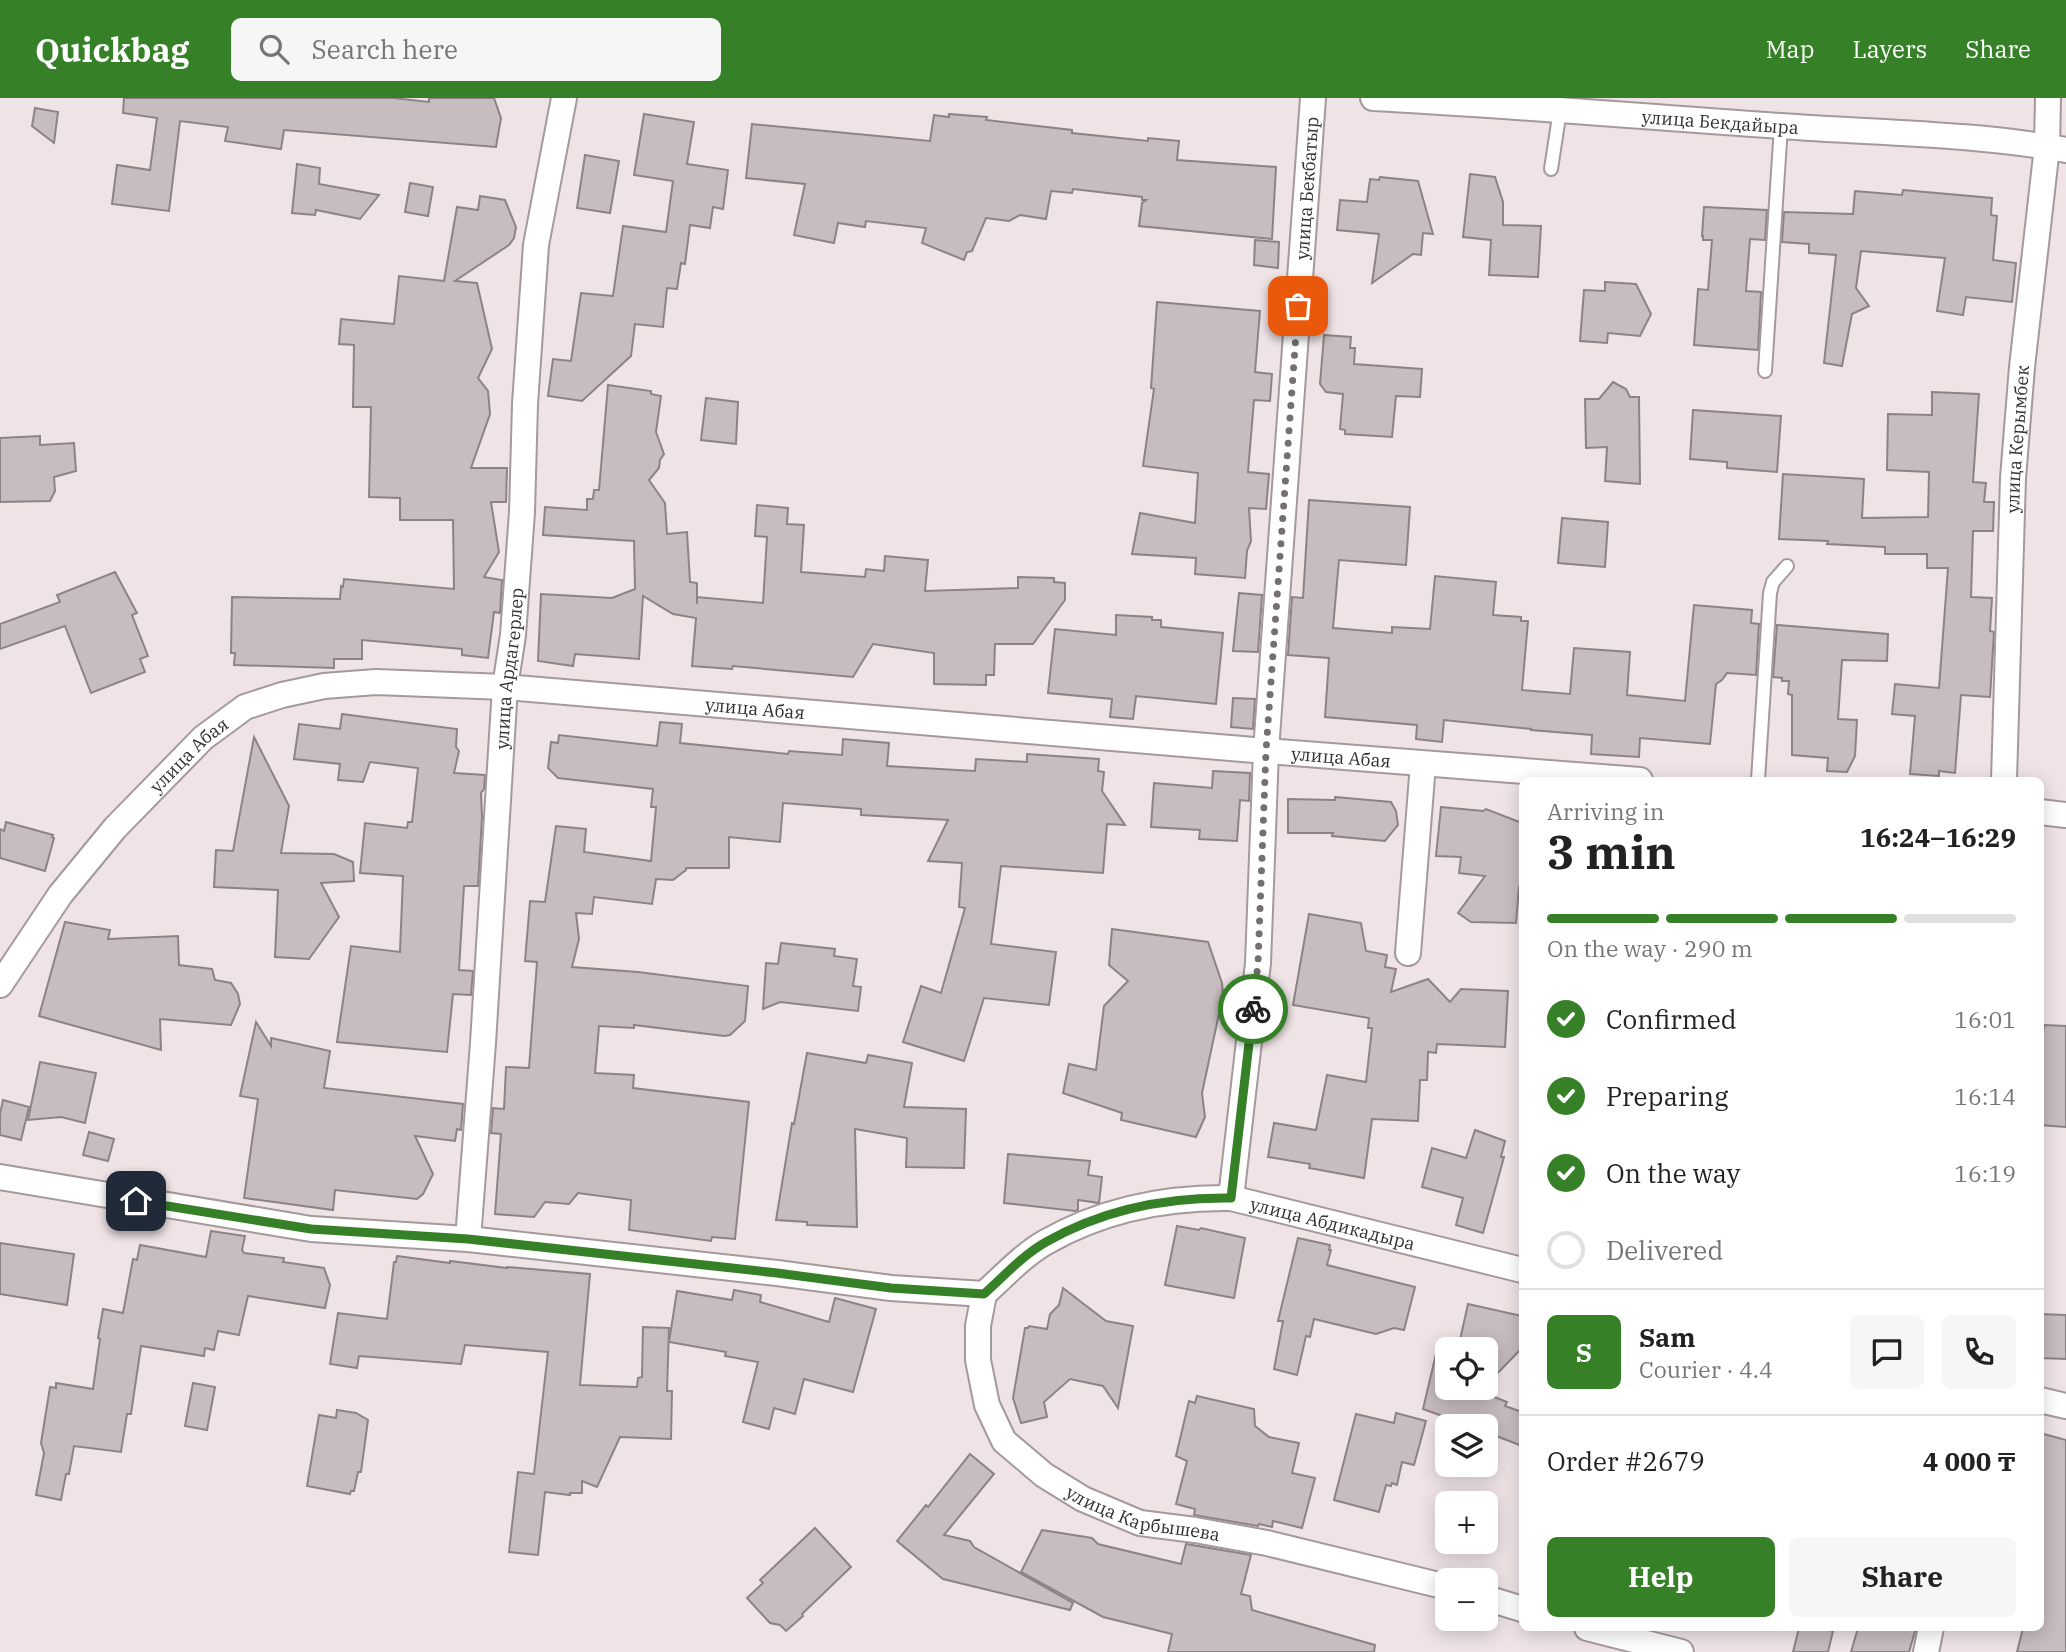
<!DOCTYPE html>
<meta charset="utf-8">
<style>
:root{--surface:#fff;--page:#f6f6f6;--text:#222;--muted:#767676;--line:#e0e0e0;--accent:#368027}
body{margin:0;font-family:"IBM Plex Serif",serif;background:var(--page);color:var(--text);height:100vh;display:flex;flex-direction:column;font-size:26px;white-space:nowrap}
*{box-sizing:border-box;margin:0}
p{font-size:23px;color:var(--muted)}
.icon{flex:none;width:38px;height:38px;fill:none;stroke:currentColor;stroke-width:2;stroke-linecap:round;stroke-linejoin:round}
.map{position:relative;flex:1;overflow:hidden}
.sheet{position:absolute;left:1519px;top:679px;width:525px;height:854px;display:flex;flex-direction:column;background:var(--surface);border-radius:10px;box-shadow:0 4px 18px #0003}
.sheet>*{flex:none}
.tools{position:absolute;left:1435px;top:1239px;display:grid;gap:14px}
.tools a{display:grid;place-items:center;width:63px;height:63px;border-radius:10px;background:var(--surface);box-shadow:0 4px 18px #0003;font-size:35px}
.pin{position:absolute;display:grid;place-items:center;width:60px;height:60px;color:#fff;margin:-30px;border-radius:14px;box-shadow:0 4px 10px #0006}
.courier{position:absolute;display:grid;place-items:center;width:70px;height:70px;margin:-35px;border:5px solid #368027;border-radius:50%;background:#fff;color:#222;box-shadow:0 2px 9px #0007}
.head em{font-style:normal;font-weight:700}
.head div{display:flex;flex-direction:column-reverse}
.head{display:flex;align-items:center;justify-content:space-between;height:119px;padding:0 28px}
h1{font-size:46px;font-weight:700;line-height:52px}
.bar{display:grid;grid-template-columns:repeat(4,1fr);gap:10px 7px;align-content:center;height:84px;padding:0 28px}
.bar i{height:9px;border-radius:5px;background:var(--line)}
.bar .on{background:var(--accent)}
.bar p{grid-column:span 4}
.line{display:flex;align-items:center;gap:18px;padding:0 28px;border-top:2px solid var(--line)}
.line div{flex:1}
.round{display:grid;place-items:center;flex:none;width:74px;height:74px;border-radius:10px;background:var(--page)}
ol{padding:0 28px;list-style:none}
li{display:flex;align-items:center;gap:21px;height:77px}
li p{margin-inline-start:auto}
li .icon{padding:7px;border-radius:50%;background:var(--accent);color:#fff;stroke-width:4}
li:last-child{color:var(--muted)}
li i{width:38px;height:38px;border:4px solid var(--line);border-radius:50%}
.cta{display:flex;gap:14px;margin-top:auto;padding:14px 28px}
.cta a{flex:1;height:80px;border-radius:10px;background:var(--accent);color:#fff;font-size:28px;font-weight:700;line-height:80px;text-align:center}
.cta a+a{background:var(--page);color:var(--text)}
header{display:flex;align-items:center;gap:42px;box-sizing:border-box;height:98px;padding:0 35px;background:var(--accent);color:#fff}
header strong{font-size:33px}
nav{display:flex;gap:38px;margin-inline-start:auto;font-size:24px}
.search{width:490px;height:63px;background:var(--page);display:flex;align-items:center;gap:18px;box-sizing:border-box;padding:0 24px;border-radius:10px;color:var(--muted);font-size:26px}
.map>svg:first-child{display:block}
.building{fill:#c7bcbf;stroke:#8d8386;stroke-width:2}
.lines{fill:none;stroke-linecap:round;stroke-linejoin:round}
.service-casing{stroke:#a4999c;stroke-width:16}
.minor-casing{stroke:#a4999c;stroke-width:28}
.service{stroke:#fff;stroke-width:12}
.minor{stroke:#fff;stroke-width:24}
.done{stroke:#756f70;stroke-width:7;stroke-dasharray:0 12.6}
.route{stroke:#368027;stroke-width:9}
.labels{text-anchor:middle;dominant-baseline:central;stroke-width:5;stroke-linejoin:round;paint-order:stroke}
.street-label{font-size:18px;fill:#343031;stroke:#fff}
</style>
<header>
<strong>Quickbag</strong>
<div class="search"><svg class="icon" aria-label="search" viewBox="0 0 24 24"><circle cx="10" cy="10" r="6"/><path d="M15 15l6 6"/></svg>Search here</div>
<nav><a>Map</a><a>Layers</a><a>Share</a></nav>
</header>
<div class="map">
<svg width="2066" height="1554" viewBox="0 0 2066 1554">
<rect width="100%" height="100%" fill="#efe3e6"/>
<!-- building -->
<g class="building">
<polygon points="124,0 393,0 429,4 429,0 494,0 501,20 496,49 284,32 281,51 225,43 228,29 180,23 169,113 112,106 117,67 150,72 157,20 123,15"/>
<polygon points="35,10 58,14 54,45 32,28"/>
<polygon points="644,16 694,24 687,66 728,72 723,111 713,109 710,130 690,127 685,166 681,165 677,191 667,190 663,229 635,226 631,258 582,303 548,298 553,261 571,263 581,195 613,198 623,128 666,134 673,83 634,77"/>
<polygon points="949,16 987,19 986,22 1072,32 1072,35 1148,43 1148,40 1179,43 1177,62 1276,69 1272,141 1139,128 1142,105 1146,102 1142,102 1142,99 1073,91 1072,95 1051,93 1046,121 1020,117 1009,123 986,120 972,153 967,154 964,162 922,145 926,130 866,123 865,129 838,125 834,145 794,137 805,86 746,80 752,26 930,43 934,17 949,19"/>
<polygon points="585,57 619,63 610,115 577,110"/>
<polygon points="297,66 320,70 319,86 379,97 360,121 316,112 315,117 292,115"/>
<polygon points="1470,76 1495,79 1503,104 1503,127 1541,128 1538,179 1489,177 1491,142 1463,139"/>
<polygon points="1380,79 1418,83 1433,136 1423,135 1421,157 1413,156 1372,185 1379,136 1337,132 1340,102 1367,104 1370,81 1379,82"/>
<polygon points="410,85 433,89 428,118 405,114"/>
<polygon points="1903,92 1992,100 1991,117 1997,118 1993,162 2016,165 2012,204 1966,199 1963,217 1937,213 1945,160 1861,153 1856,190 1869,208 1852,216 1842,268 1824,265 1836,157 1809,155 1809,146 1782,144 1784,114 1853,116 1855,93 1902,97"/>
<polygon points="480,98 505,102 516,129 514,140 509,147 455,183 477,185 492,251 478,280 488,293 490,316 471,370 507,370 506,404 491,404 499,454 484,479 502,482 500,515 494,514 488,560 462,557 462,551 362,542 362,561 334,561 334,570 234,567 235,555 231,555 232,499 340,501 341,488 343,489 344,481 454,491 453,422 400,422 400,400 369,399 371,309 353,309 354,247 339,246 341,221 394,226 399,178 444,183 457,109 478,112"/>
<polygon points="1704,109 1767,112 1765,142 1750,141 1746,193 1761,194 1758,252 1694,247 1698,191 1708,192 1712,142 1703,142 1703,138 1702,138"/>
<polygon points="1255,142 1279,144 1278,170 1254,167"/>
<polygon points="1605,184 1636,186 1651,216 1640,238 1608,235 1607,245 1580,243 1584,192 1605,193"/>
<polygon points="1157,204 1260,213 1255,274 1272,276 1270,303 1254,302 1248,374 1269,376 1266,411 1249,410 1251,443 1247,453 1245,480 1195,476 1196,460 1132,456 1140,415 1195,425 1198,375 1143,368 1154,291 1151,290"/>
<polygon points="1324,237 1351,239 1350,250 1355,250 1354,266 1422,271 1420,299 1396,298 1392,339 1345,336 1345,332 1340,331 1343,296 1326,294 1320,286"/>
<polygon points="1613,284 1626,291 1630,299 1639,299 1640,386 1605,383 1607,349 1586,350 1585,301 1599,301"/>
<polygon points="608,287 651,293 651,296 661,298 656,334 664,356 660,362 659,370 649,382 665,405 667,436 687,434 690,484 697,485 697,506 697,499 763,505 767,439 755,438 757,407 788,410 787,426 804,427 801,474 865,479 866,471 884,473 885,458 928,462 925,493 1018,490 1018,479 1054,480 1054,484 1065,485 1065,502 1033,546 995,546 994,577 986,577 986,587 934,586 934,555 873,546 853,579 733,568 732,571 692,568 696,520 673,516 643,498 639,561 575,556 573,568 538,563 541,496 612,500 635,491 634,443 543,437 545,409 587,412 587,401 593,401 594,392 599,392"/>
<polygon points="1932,294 1979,296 1973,384 1986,385 1984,404 1994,404 1993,433 1973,433 1971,499 1992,500 1990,533 1994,534 1990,599 1961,597 1955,675 1939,673 1939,678 1910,676 1915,618 1892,616 1895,586 1939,590 1948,470 1927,470 1927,456 1885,456 1885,449 1827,446 1828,443 1779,441 1783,376 1864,381 1862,420 1928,419 1929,374 1887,372 1888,316 1932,317"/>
<polygon points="706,300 738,304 736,346 701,342"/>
<polygon points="1693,312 1781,318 1777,374 1727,370 1727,364 1690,361"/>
<polygon points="40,338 40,347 74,345 76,373 54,379 55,393 50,403 0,404 0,340"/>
<polygon points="1309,402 1410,409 1406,467 1339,462 1333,530 1392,535 1392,529 1430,531 1435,478 1496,484 1493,517 1521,519 1521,523 1528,523 1522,592 1570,596 1574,550 1630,554 1627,597 1685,603 1694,507 1752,512 1751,525 1759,526 1756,577 1727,575 1722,582 1716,586 1710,646 1640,640 1639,659 1591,656 1592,637 1531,632 1531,631 1444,622 1442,644 1416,641 1417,627 1325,619 1329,560 1288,557 1292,499 1303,500"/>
<polygon points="1562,420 1608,424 1605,469 1558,465"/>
<polygon points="115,474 137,515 132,517 148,558 140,561 145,574 91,595 65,528 0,551 0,526 60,504 57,497"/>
<polygon points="1239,495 1262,497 1258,554 1233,553"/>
<polygon points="1116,517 1152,519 1152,522 1161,522 1161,529 1223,535 1216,606 1136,598 1133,621 1110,619 1112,601 1048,595 1055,531 1116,537"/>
<polygon points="1777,527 1888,536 1887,563 1842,562 1838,621 1857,622 1855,658 1847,674 1827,673 1828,660 1792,657 1792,597 1788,596 1789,583 1782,583 1782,580 1773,579"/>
<polygon points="1233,600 1255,601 1253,631 1231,629"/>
<polygon points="342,616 457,631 456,649 459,653 454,675 485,677 484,691 481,695 482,719 478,788 464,788 459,872 473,873 471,897 453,896 447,954 337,944 351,848 400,854 403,778 360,775 365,725 407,730 408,724 412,724 418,670 370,664 363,684 338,682 340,666 294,661 299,626 340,631"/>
<polygon points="660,624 682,626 680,645 788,656 789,653 842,657 843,641 889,645 887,668 975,673 976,661 1027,664 1027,656 1099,661 1098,673 1104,674 1102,693 1125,727 1107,726 1103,775 1001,768 991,846 1056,854 1049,907 984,900 964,963 903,944 921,888 941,895 965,810 959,809 962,765 928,763 948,722 861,717 861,711 783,705 780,744 729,739 729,770 686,770 686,772 673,782 656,781 652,806 594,799 592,816 576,815 579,841 572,869 638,874 748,888 745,923 730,937 724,938 634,927 634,930 599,928 595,975 634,977 633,990 749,1004 735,1141 712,1139 711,1143 629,1132 631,1102 578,1095 569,1106 545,1104 534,1119 495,1116 501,1036 491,1035 493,1010 504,1011 506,969 529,970 537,864 525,863 530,803 545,804 556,728 586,731 584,754 651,763 656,709 651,709 653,691 558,680 548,670 551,644 558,645 559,637 657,648"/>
<polygon points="254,639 289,708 281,755 334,756 353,764 354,783 321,785 339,819 309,861 275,859 278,792 214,789 216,752 233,753"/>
<polygon points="1213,673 1250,675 1249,703 1240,702 1237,743 1199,741 1200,732 1151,729 1154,685 1212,690"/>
<polygon points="1335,699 1391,704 1396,713 1398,727 1385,743 1332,738 1333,735 1288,735 1288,701 1335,702"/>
<polygon points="1441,709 1483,713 1486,711 1522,725 1522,789 1519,789 1516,825 1471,824 1458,815 1485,778 1459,775 1461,759 1436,758"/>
<polygon points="6,724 53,737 52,739 54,740 45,773 0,760 0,731 4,733"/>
<polygon points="1309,816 1361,825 1366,853 1387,857 1385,869 1396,871 1391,894 1428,881 1450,904 1461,891 1508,893 1505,949 1437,946 1436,955 1428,954 1427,982 1420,982 1418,1023 1372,1021 1364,1080 1309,1070 1310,1066 1268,1059 1274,1025 1316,1032 1327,977 1366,984 1372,930 1368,930 1369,920 1293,907"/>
<polygon points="65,824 110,832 108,841 178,838 179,867 212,871 215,882 231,885 238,896 240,906 231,927 160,921 161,952 39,918"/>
<polygon points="1112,831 1208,844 1222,885 1223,897 1202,995 1205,1019 1196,1039 1121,1022 1122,1015 1063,995 1069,966 1096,972 1104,908 1128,883 1109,867"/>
<polygon points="781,845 835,851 834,858 857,861 853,888 861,889 858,913 780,904 763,911 766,865 778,866"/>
<polygon points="256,924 271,948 271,940 330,953 324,990 463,1006 461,1032 457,1031 455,1043 415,1038 433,1076 423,1096 417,1101 335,1092 333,1112 244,1100 258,1001 240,998"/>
<polygon points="2044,927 2066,928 2066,1029 2040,1027 2040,938 2043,938"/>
<polygon points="807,955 866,965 868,957 912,965 904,1009 966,1011 964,1070 906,1069 907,1040 855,1031 857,1129 807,1127 807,1124 776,1122 792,1025 794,1026"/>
<polygon points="40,964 96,975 85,1025 61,1019 28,1022"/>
<polygon points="3,1002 29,1009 21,1042 0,1037 0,1016"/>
<polygon points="1475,1032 1505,1043 1501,1059 1504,1059 1483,1135 1456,1127 1463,1100 1422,1089 1432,1050 1466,1060"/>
<polygon points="89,1034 114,1041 108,1063 83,1057"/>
<polygon points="1008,1056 1090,1063 1088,1077 1102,1079 1099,1105 1078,1102 1078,1112 1075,1113 1004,1105"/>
<polygon points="1177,1128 1199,1132 1201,1130 1245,1140 1234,1200 1165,1187"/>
<polygon points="211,1133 245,1138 242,1152 244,1155 284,1160 283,1164 324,1170 330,1187 325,1210 248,1198 239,1237 218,1233 214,1252 205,1250 204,1258 141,1248 131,1316 127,1316 121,1354 74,1348 69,1376 66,1376 61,1402 36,1397 44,1355 41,1345 50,1289 56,1290 56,1285 93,1291 100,1241 98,1240 103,1211 123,1215 133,1161 137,1162 140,1147 206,1159"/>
<polygon points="1298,1140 1330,1147 1329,1152 1331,1152 1327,1167 1415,1189 1404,1232 1394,1230 1376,1236 1314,1221 1310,1239 1306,1238 1297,1277 1274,1271 1283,1223 1278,1223"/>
<polygon points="0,1145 74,1156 67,1207 0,1196"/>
<polygon points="397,1158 450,1165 450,1163 507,1170 507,1169 590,1176 580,1287 637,1289 638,1280 642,1279 643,1229 669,1230 667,1293 672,1293 671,1341 620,1339 597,1389 582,1383 582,1395 570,1395 570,1397 545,1394 538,1457 509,1454 518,1374 534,1376 548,1254 465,1247 461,1266 359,1258 357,1270 330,1266 338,1215 387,1221 394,1164 396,1164"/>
<polygon points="1063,1190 1106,1223 1133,1228 1118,1310 1103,1288 1070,1281 1044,1304 1047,1319 1021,1325 1013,1300 1025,1230 1028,1230 1029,1228 1047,1231 1050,1216 1059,1207"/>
<polygon points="734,1192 761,1197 760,1204 829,1224 835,1200 876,1211 853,1294 804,1281 795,1316 774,1310 769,1331 743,1324 758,1264 725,1258 726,1254 669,1244 677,1193 732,1202"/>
<polygon points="1468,1206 1522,1218 1522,1250 1486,1287 1486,1251 1458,1251"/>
<polygon points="2040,1216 2066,1217 2066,1261 2040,1260"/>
<polygon points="1436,1256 1447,1259 1447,1290 1483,1290 1479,1293 1507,1304 1505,1308 1522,1314 1522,1348 1486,1334 1486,1328 1470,1328 1423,1311"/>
<polygon points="193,1285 215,1289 207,1332 185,1328"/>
<polygon points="1197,1298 1254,1311 1255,1328 1269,1339 1299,1345 1292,1375 1315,1380 1302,1430 1273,1423 1272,1429 1259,1426 1258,1428 1194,1417 1195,1411 1176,1406 1187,1363 1176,1358 1189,1303 1195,1305"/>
<polygon points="337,1312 356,1315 368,1322 361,1374 358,1374 354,1393 351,1393 350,1396 307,1388 319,1317 336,1320"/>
<polygon points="1396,1315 1426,1323 1414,1367 1402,1364 1397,1387 1392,1385 1391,1388 1386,1387 1379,1414 1334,1402 1356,1316 1394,1325"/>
<polygon points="2040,1335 2066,1342 2066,1554 2017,1554 2023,1530 2040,1530"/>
<polygon points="970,1356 994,1376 944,1437 970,1443 974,1449 1073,1505 1070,1512 943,1481 897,1443 926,1407 928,1409"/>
<polygon points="815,1430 851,1469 802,1516 803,1518 786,1533 780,1527 770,1525 747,1500 763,1485 760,1482"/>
<polygon points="1042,1432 1092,1440 1098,1446 1181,1466 1186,1446 1251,1457 1241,1496 1250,1498 1252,1512 1375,1547 1374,1554 1168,1554 1172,1536 1103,1519 1021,1474"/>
<polygon points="1799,1530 1819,1530 1833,1533 1828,1554 1793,1554"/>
<polygon points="1858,1530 1916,1530 1909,1554 1851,1554"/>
</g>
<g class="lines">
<!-- service casing -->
<g class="service-casing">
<g id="service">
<polyline points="1551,71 1560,12"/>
<polyline points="1765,273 1781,28"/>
<polyline points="1758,682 1770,495 1773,484 1787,468"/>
</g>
</g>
<!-- minor casing -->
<g class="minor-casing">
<g id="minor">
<path id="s1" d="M 1373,0 C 1509,7 1645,19 1781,28 C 1876,35 1972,35 2066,52"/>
<path id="s2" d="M 2004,682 L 2013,380 L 2022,269 L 2047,49 L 2048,0"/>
<polyline points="2040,714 2066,717"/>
<polyline points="1408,855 1423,666"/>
<path id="s3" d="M 0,887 L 60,797 L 115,730 L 203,640 L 245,609 L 282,597 L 324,588 L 376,584 L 505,589 L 1266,653 L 1640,682"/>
<path id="s4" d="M 0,1079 L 311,1131 L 468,1141 L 777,1175 L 891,1190 L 984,1196 C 1003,1179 1023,1157 1046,1144 C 1102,1112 1167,1099 1231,1100 L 1522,1172"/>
<path id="s5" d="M 1231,1100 L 1258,865 L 1266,653 L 1313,0"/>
<path id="s6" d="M 468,1141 L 483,945 L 505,589 L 513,537 L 522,414 L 525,306 L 536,147 L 564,0"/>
<path id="s7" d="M 984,1196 L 978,1228 L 978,1262 L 987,1307 L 1004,1343 L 1044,1377 L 1083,1401 L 1140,1425 L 1195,1432 L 1267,1445 L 1447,1489"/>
<polyline points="2040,1302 2066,1308"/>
<polyline points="1486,1500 1522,1511"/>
<polyline points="1587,1530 1681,1554"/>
<polyline points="1926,1554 1931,1530"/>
</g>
</g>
<!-- service -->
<use href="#service" class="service"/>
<!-- minor -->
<use href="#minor" class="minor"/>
</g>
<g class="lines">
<!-- done -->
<polyline class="done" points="1253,911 1258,865 1266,653 1298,208"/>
<!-- route -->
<path class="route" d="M 136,1103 L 311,1131 L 468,1141 L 777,1175 L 891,1190 L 984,1196 C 1003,1179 1023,1157 1046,1144 C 1102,1112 1167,1099 1231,1100 L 1253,911"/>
</g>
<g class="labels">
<!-- street labels -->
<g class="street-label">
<text stroke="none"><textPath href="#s1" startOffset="348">улица Бекдайыра</textPath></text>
<text stroke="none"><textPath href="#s5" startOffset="1013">улица Бекбатыр</textPath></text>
<text stroke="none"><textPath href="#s2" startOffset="341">улица Керымбек</textPath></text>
<text stroke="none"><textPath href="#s6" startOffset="572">улица Ардагерлер</textPath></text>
<text stroke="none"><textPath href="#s3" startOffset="887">улица Абая</textPath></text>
<text stroke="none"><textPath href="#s3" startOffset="299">улица Абая</textPath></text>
<text stroke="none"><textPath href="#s3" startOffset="1475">улица Абая</textPath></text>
<text stroke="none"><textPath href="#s4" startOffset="1370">улица Абдикадыра</textPath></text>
<text stroke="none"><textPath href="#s7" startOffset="313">улица Карбышева</textPath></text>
</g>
</g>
</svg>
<div class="tools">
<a><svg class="icon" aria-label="locate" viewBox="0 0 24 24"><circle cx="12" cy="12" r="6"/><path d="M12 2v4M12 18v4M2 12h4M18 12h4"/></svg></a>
<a><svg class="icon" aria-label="layers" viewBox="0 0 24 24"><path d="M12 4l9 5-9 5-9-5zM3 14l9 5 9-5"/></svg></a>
<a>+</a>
<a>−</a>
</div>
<div class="pin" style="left:1298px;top:208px;background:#ea580c"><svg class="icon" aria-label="bag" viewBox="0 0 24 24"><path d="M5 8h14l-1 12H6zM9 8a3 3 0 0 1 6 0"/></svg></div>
<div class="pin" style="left:136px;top:1103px;background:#1f2937"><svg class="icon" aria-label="home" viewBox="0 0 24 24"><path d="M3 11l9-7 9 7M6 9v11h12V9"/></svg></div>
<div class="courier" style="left:1253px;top:911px"><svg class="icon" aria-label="bike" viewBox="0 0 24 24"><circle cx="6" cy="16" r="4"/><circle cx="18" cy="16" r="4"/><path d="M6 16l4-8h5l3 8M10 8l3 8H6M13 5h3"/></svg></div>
<section class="sheet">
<div class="head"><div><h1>3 min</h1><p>Arriving in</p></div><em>16:24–16:29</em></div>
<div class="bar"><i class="on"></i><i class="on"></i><i class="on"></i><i></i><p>On the way · 290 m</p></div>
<ol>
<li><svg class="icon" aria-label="check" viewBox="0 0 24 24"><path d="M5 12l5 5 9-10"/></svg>Confirmed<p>16:01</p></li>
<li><svg class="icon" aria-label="check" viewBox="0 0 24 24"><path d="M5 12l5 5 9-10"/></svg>Preparing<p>16:14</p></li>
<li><svg class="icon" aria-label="check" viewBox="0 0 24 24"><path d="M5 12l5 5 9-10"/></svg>On the way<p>16:19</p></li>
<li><i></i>Delivered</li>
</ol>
<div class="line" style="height:126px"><b class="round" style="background:var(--accent);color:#fff">S</b><div><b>Sam</b><p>Courier · 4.4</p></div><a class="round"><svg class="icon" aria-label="chat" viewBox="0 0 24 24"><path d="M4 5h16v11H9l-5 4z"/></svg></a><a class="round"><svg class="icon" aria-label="phone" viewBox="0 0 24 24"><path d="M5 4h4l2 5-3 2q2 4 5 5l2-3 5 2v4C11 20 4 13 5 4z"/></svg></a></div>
<div class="line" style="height:91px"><div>Order #2679</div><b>4 000 ₸</b></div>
<div class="cta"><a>Help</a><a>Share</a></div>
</section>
</div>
